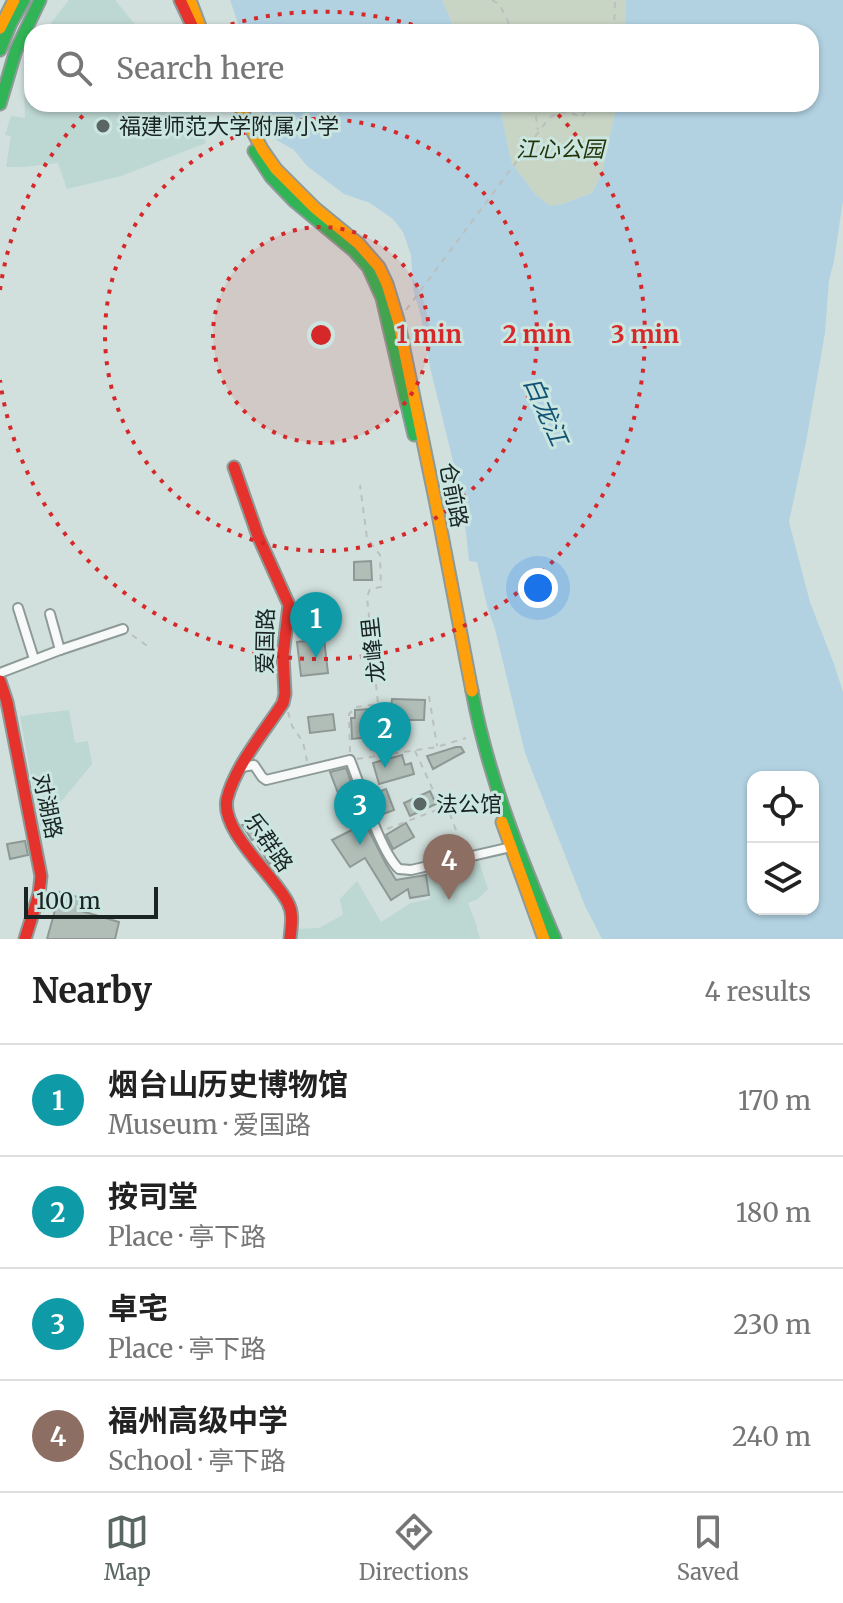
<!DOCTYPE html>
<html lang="en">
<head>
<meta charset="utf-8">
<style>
  :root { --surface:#fff; --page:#f6f6f6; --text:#222; --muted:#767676; --line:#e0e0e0; --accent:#5a6663 }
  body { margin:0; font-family:Merriweather,"Noto Sans SC",serif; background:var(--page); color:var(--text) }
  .controls { position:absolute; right:24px; bottom:24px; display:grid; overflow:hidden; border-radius:16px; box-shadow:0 2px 6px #0004 }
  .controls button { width:72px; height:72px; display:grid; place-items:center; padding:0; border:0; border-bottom:2px solid var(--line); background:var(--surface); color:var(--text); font:40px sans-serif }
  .scale { position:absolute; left:24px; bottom:20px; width:134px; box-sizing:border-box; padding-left:8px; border:4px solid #1a2422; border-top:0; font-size:22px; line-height:28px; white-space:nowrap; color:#1a2422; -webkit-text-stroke:6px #cbe6e0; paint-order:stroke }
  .you { position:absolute; left:538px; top:588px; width:28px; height:28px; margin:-20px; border:6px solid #fff; border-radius:50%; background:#1a73e8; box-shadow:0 0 0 12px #1a73e833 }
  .badge { display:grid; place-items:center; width:52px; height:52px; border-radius:50%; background:var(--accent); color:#fff; font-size:26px; font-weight:700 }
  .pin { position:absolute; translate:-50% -66px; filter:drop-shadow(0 2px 4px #0008) }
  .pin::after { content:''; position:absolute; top:42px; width:28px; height:24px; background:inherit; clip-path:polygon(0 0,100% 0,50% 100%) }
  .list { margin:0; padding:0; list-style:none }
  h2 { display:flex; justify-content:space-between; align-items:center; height:104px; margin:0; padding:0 32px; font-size:34px }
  h2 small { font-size:26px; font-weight:400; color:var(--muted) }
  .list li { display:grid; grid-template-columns:52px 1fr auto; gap:24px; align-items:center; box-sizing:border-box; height:112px; padding:0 32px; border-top:2px solid var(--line) }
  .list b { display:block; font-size:30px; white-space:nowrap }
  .list p { margin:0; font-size:26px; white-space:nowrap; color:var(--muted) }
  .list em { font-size:26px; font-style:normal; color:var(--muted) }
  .icon { flex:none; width:44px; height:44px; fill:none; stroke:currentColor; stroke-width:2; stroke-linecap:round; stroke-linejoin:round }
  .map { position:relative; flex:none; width:843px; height:939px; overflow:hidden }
  .search { position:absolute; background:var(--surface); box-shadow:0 2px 6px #0004; left:24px; right:24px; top:24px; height:88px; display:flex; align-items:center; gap:20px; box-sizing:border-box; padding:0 28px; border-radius:24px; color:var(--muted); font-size:30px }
  .sheet { height:552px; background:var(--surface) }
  nav { display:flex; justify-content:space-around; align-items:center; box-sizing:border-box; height:112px; border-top:2px solid var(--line); background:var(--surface); font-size:22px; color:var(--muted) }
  nav a { display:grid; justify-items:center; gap:4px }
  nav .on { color:var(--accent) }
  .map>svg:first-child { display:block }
  .built { fill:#bdd7d2 }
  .green { fill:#c8d4c4 }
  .water { fill:#b2d2e2; fill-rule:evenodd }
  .building { fill:#b1beb8; stroke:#8e9894; stroke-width:2 }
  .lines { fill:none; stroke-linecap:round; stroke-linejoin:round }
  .street-casing { stroke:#8e9a97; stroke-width:12 }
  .fast-casing { stroke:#8e9a97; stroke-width:15 }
  .slow-casing { stroke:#8e9a97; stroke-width:15 }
  .jam-casing { stroke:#8e9a97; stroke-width:15 }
  .path { stroke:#bbc0be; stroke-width:2; stroke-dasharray:6 6; stroke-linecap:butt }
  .street { stroke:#f8fafa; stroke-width:8 }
  .fast { stroke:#30b455; stroke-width:11 }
  .slow { stroke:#ff9f0a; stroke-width:11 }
  .jam { stroke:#e5322d; stroke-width:11 }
  .ring { fill:none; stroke:#d62828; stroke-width:4; stroke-dasharray:4 8 }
  .poi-dot { fill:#5a6663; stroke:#cbe6e0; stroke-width:3 }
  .labels { text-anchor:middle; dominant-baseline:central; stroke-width:6; stroke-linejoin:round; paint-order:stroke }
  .poi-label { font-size:22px; fill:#1a2422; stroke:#cbe6e0; text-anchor:start }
  .park-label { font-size:22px; font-style:italic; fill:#253408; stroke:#cbe6e0 }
  .street-label { font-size:22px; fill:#1a2422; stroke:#cbe6e0 }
  .water-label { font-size:24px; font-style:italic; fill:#115375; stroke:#cbe6e0 }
  .centre { fill:#d62828; stroke:#cbe6e0; stroke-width:4 }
  .ring-label { font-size:24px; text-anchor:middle; font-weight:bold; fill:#d62828; stroke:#cbe6e0; stroke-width:6; stroke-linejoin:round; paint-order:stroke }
</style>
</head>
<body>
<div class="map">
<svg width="843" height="939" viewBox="0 0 843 939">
  <rect width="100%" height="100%" fill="#d1e0dc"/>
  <g class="built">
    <polygon points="69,0 115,0 141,32 44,32"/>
    <polygon points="32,55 32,104 190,104 206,143 121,176 67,189 58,163 23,167 6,167 11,136 5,135 11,116 25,118 24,87"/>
    <polygon points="69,710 75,743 88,741 92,764 40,827 20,716"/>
    <polygon points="478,859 488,889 478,899 468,903 475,921 480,939 296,939 296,929 319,928 343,915 340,899 357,881 381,922 411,903 430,899 427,874"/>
  </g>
  <g class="green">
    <polygon points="442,0 626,0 625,32 465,32 462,28 453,25"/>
    <polygon points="499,104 617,104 602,173 592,193 563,204 550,206 536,195 512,164"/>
  </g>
  <g class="water">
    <polygon points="230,0 442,0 453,25 463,28 465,32 241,32"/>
    <path d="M626,0H843V200L834,261L829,280L825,333L806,442L789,522L810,602L834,664L843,692V939H602L585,906L525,753L495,629L487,606L477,562L469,561L466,532L452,457L430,367L421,317L413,289L411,255L403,232L393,219L370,203L344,194L307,166L294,150L275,139L257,104H499L512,164L536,195L550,206L563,204L592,193L602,173L617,104H811V32H625ZM753,777H813V909H753Z"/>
  </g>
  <g class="building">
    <polygon points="371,561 372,580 354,580 354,562"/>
    <polygon points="324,639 328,673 301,676 297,642"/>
    <polygon points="392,699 425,700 424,720 399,720 400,734 352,739 351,718 355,718 355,710 391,708"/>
    <polygon points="333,714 335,730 310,733 308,717"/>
    <polygon points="456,747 461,747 464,752 433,769 427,756"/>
    <polygon points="402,755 405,765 411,763 414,774 379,784 373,763"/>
    <polygon points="346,768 365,823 386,864 396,880 426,875 429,895 410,898 408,889 391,900 365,858 350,867 332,840 352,830 330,772"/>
    <polygon points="386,789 394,810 378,816 370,795"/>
    <polygon points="430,791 436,804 410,816 404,803"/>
    <polygon points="257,819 268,844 275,840 283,856 269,864 254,839 252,840 242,825"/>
    <polygon points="406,823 414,837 393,849 386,835"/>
    <polygon points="25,841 28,855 10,859 7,844"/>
    <polygon points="60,892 81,898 78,910 119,922 115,939 47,939"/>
  </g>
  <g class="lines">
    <g class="street-casing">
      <g id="street">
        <polyline points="18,608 34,659"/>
        <polyline points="50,614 60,650"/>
        <polyline points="0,673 60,650 123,629"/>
        <path d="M242,767L254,765L262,777L266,780L350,760C361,787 380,851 399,869L411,870L511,847"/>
      </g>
    </g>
    <g class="fast-casing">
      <g id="fast">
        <polyline points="0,50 11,23 24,0"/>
        <polyline points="0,104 16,50 40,0"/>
        <polyline points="254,151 271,177 294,201 354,251 368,267 382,298 414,435"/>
        <path d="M472,691C488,777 521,859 555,939"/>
      </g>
    </g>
    <g class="slow-casing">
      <g id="slow">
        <polyline points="190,0 202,32"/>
        <polyline points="0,28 14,0"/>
        <polyline points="238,104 262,149 276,169 315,208 359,244 379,267 387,284 398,320 436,504 472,691"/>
        <polyline points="502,822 544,939"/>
      </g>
    </g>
    <g class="jam-casing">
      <g id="jam">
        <polyline points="180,0 195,32"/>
        <path d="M234,467L258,536L289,605L283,655L285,694L283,703C265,731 235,766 227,799C220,831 274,875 288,903C294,914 291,927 290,939"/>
        <polyline points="0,681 7,702 41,876 39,894 25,939"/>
      </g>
    </g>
    <g class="path">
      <polyline points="492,0 500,5 513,32"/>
      <polyline points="614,32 615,0"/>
      <polyline points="534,104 538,130"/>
      <path d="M406,310L549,118C562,110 569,110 581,118L591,104"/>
      <polyline points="132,635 150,648"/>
      <polyline points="258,652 274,654"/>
      <polyline points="429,696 437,746"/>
      <polyline points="368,709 371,755"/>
      <polyline points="288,712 292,726 303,742 307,761"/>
      <polyline points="415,751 441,807"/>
      <polyline points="350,752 349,714 356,707 378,704 367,597 370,589 381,587 380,555 367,538 360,485"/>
      <polyline points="357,759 437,747 466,738"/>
      <polyline points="387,829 447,806 463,849"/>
    </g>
    <use href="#street" class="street"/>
    <use href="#fast" class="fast"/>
    <use href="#slow" class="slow"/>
    <use href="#jam" class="jam"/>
  </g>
  <circle cx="321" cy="335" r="108" fill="#d62828" fill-opacity=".12"/>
  <g class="ring">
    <circle cx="321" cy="335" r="108"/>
    <circle cx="321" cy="335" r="216"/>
    <path d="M0 290A324 324 0 0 1 92 106M208 32A324 324 0 0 1 434 32M550 106A324 324 0 1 1 0 380"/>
  </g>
  <g class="poi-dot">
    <circle cx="103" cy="126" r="8"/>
    <circle cx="420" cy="804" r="8"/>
  </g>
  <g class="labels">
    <g class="poi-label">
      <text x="119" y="126">福建师范大学附属小学</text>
      <text x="436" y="804">法公馆</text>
    </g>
    <g class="park-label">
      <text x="560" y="149">江心公园</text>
    </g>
    <g class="street-label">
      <text transform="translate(454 495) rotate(79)">仓前路</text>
      <text transform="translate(265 641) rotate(-89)">爱国路</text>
      <text transform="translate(373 650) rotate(-96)">龙峰里</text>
      <text transform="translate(48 806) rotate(78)">对湖路</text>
      <text transform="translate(269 842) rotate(55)">乐群路</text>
    </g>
    <g class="water-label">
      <text transform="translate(546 411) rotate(66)">白龙江</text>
    </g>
  </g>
  <circle cx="321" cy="335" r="12" class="centre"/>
  <g class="ring-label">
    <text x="429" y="343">1 min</text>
    <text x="537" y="343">2 min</text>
    <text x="645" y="343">3 min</text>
  </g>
</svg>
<div class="controls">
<button><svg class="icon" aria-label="locate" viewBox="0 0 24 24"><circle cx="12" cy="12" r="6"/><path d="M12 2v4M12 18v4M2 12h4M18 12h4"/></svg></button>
<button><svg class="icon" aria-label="layers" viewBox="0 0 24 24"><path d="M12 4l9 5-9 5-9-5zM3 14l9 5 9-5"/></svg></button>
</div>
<div class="scale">100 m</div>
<div class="you"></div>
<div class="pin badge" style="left:316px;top:658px;background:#0f9aa8">1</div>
<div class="pin badge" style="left:385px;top:768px;background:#0f9aa8">2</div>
<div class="pin badge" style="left:360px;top:845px;background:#0f9aa8">3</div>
<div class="pin badge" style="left:449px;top:900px;background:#8d6e63">4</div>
<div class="search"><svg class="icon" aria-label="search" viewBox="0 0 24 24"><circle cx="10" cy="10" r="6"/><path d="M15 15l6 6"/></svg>Search here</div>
</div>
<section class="sheet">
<h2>Nearby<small>4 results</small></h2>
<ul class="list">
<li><span class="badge" style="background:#0f9aa8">1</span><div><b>烟台山历史博物馆</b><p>Museum · 爱国路</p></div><em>170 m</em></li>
<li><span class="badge" style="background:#0f9aa8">2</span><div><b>按司堂</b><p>Place · 亭下路</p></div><em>180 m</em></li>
<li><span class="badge" style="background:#0f9aa8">3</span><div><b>卓宅</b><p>Place · 亭下路</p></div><em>230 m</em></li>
<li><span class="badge" style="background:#8d6e63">4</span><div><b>福州高级中学</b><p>School · 亭下路</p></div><em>240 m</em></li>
</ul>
</section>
<nav>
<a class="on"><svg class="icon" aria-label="map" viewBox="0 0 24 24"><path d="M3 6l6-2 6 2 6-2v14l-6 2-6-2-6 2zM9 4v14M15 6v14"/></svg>Map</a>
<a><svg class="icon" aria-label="directions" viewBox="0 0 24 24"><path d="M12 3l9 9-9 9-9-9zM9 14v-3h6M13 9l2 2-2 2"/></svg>Directions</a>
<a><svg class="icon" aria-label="saved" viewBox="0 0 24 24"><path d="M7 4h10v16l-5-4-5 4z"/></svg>Saved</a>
</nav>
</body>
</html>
